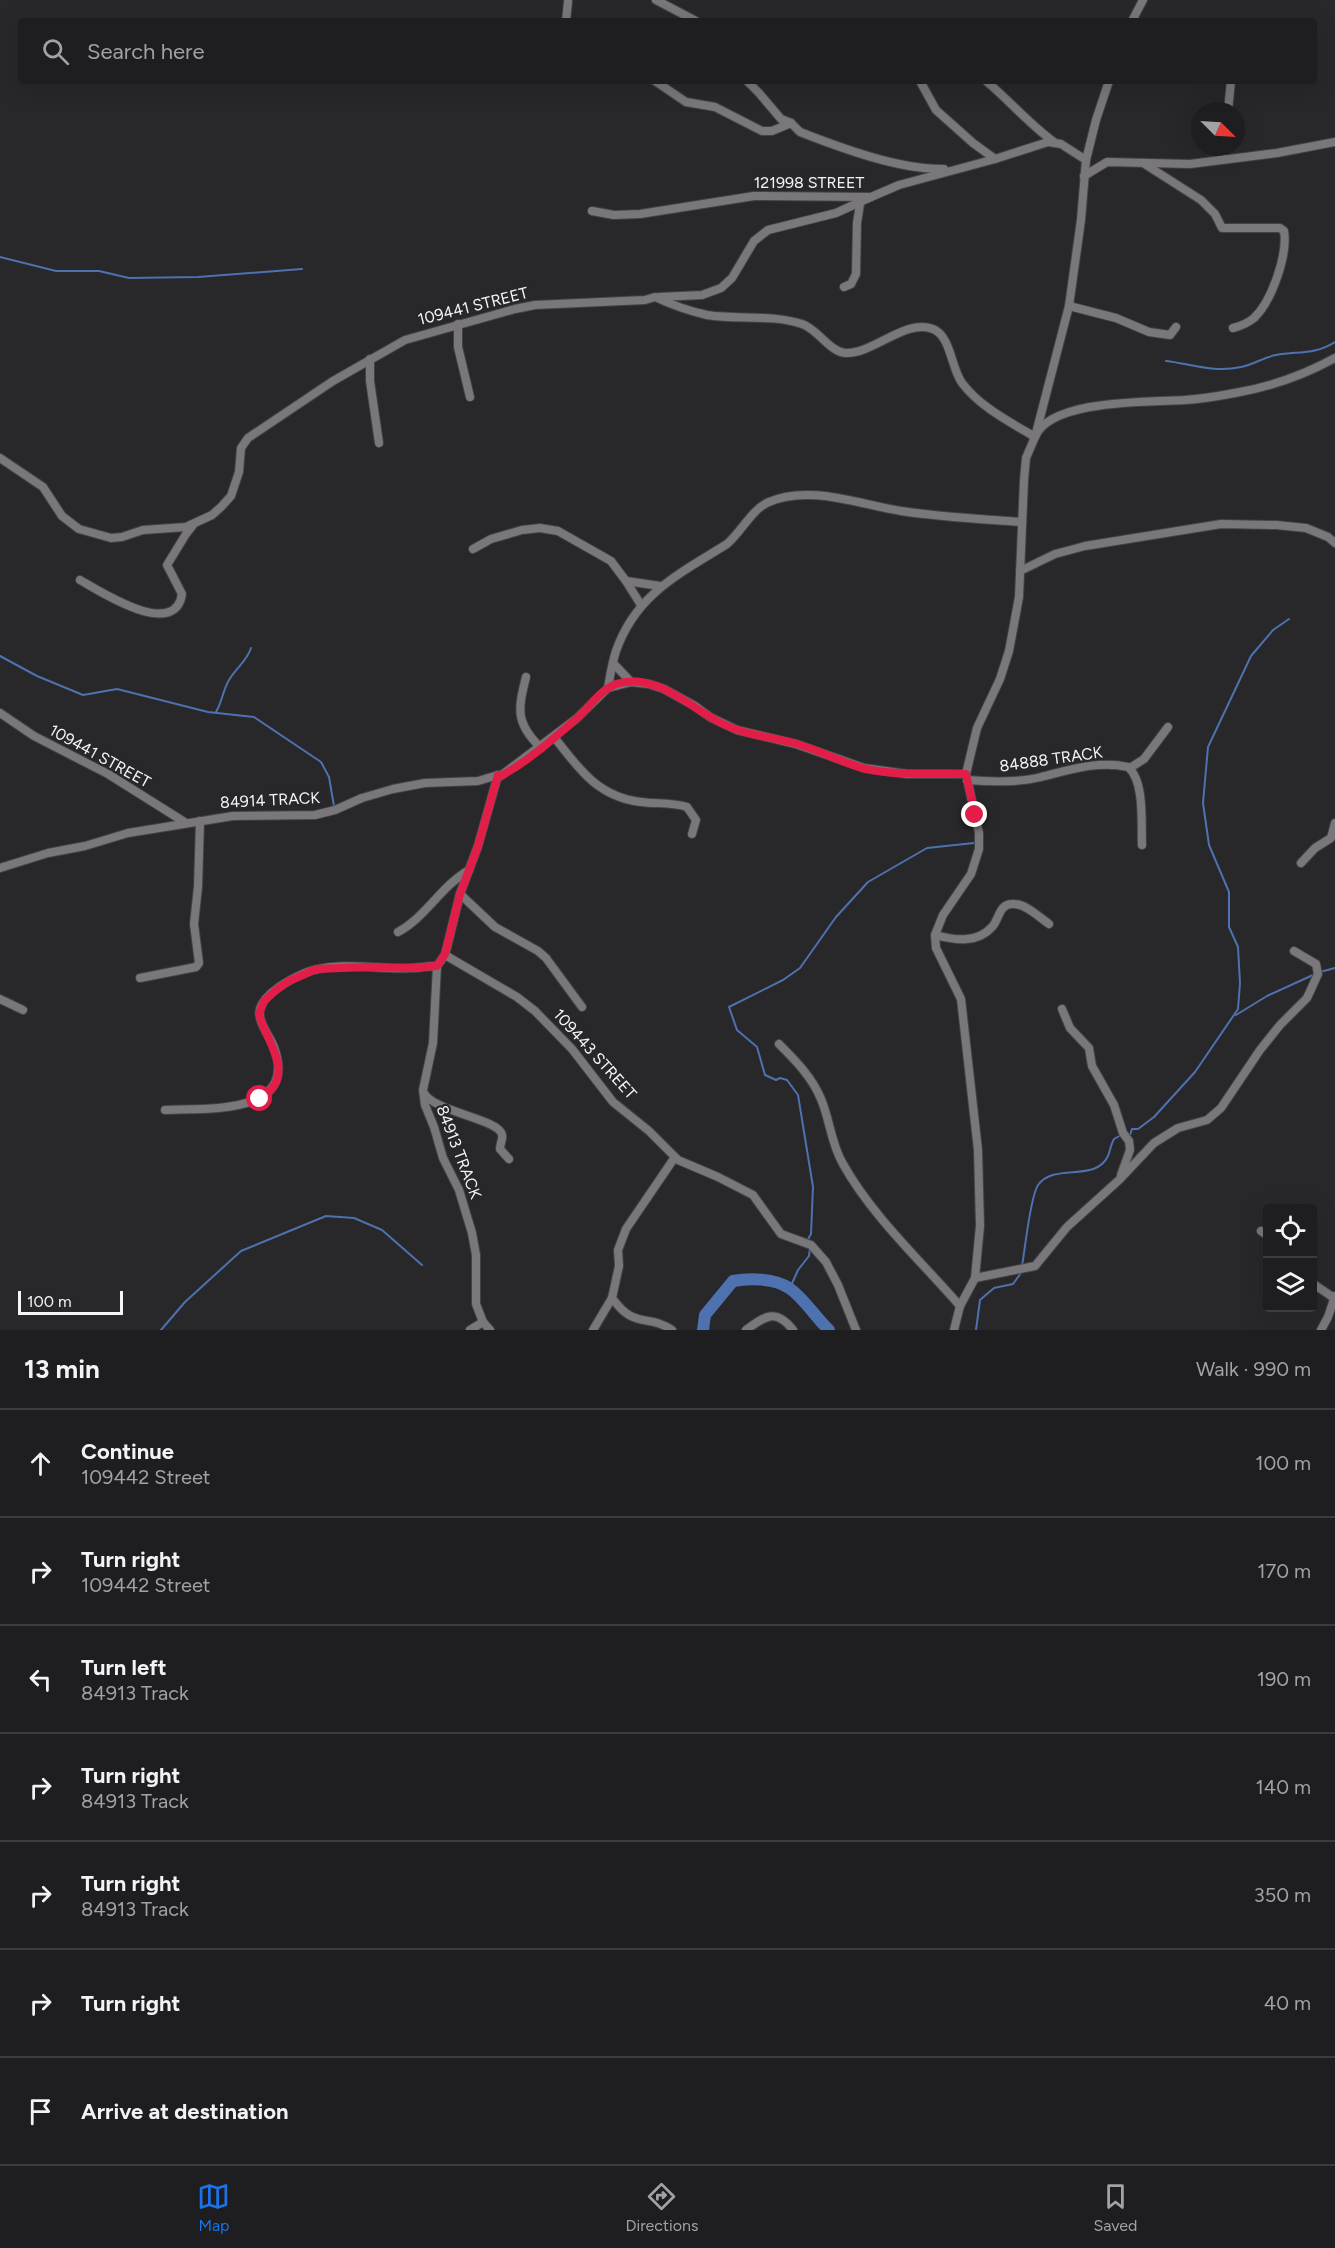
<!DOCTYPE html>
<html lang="en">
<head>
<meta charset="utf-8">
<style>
  :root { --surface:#1e1d1f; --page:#2b2a2c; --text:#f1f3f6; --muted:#a1a2a4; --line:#3c3b3d; --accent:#1a73e8 }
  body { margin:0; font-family:Figtree,sans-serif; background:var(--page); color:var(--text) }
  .controls { position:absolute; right:18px; bottom:18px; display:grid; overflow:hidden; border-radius:6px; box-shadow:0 6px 24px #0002 }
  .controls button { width:54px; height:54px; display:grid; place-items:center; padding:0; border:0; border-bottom:2px solid var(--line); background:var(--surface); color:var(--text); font:30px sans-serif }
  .compass { position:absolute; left:1191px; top:102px; width:54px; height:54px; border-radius:50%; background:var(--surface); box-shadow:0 6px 24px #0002; rotate:114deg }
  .scale { position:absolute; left:18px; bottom:15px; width:105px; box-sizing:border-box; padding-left:6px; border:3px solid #f5f4f6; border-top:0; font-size:16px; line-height:21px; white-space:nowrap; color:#f5f4f6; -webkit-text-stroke:4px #282729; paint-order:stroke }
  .stop { position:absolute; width:18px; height:18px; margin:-14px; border:4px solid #e11d48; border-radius:50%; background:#fff }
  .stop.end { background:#e11d48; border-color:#fff; box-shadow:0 2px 6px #0008 }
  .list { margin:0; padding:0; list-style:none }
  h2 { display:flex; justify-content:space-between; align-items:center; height:78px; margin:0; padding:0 24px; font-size:26px }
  h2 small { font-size:20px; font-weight:400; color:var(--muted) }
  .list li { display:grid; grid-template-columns:39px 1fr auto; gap:18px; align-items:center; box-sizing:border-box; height:108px; padding:0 24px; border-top:2px solid var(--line) }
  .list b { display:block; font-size:22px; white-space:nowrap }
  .list p { margin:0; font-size:20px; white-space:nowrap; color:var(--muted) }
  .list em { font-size:20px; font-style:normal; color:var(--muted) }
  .icon { flex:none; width:33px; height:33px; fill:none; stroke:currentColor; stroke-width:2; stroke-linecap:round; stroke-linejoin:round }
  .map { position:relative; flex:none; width:1335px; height:1330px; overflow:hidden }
  .search { position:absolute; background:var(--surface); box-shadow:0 6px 24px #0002; left:18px; right:18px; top:18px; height:66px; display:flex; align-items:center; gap:15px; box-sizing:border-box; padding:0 21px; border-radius:6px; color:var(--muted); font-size:22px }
  .sheet { height:834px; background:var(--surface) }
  nav { display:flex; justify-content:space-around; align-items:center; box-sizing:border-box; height:84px; border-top:2px solid var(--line); background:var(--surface); font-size:16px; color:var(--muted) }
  nav a { display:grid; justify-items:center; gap:3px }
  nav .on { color:var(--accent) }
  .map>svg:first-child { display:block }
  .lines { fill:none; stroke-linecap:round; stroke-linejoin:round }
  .stream { stroke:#4d72af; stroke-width:2 }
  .river { stroke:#4d72af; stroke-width:12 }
  .minor-casing { stroke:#434244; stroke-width:10 }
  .minor { stroke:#79777a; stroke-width:8 }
  .route { stroke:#e11d48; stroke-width:8 }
  .labels { text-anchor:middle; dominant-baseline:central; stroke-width:4.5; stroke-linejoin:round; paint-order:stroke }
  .street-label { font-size:16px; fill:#f5f4f6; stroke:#282729 }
</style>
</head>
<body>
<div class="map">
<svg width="1335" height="1330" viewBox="0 0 1335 1330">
  <rect width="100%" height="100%" fill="#282729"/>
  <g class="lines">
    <g class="stream">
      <polyline points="0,257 56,271 99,271 129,278 198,277 302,269"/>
      <path d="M1166,361C1192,364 1214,373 1241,367C1253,365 1264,357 1276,355C1299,351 1314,355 1335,342"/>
      <polyline points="0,656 37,676 83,695 117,689 208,712 254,717 321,762 329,777 334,806"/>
      <path d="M216,712C222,702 223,690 229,680C236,668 247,661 251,648"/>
      <polyline points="1320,972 1335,968"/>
      <polyline points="1236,1015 1267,996 1313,975"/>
      <polyline points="1130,1135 1132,1129 1138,1129 1154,1117 1195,1072 1238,1009 1240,983 1238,947 1229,927 1229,892 1209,845 1203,803 1208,747 1251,656 1273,630 1289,619"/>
      <polyline points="808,1239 811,1234 813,1187 798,1095 787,1080 780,1078 776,1080 765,1075 757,1047 737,1030 729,1007 783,980 800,968 836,917 868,882 927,848 974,843"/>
      <path d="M1022,1266C1025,1250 1030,1197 1038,1185C1055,1162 1095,1183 1108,1156C1110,1151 1111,1144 1114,1139L1121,1135"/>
      <polyline points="790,1288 798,1270 809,1256 810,1247"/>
      <polyline points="161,1330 185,1302 241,1251 326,1216 354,1218 382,1230 422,1265"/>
      <polyline points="976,1330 980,1300 994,1288 1013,1284 1021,1273"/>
    </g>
    <path class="river" d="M703,1330L705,1315L733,1281C749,1278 775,1278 789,1288C803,1297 816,1318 829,1330"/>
    <g class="minor-casing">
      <g id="minor">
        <polyline points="656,0 696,21"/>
        <polyline points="566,21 568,2"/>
        <polyline points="1132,21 1143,0"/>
        <polyline points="655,81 686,102 715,107 762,131 772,131 791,123"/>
        <path d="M747,81L759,93L781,119L791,123L800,132C841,148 900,170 944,169"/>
        <polyline points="920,81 936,110 973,143 995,159"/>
        <path d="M986,81C1009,100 1029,124 1054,142"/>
        <polyline points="1228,111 1231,81"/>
        <polyline points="1221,159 1223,147"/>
        <path d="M1143,163L1201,200L1215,214L1222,228H1280L1284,231C1288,254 1272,301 1254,318C1248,323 1241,326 1233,328"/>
        <polyline points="1084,176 1107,162 1190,164 1277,153 1335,142"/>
        <polyline points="592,211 614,215 640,214 754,196 871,197 899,185 995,159 1048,142 1061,144 1086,160"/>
        <polyline points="844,287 851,284 856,274 857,223 860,204"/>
        <polyline points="659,297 702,295 721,288 732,278 754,241 768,230 836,213 871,197"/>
        <polyline points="1069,306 1116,318 1149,332 1170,335 1176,327"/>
        <polyline points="458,324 458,347 470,397"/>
        <polyline points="370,359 370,381 379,443"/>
        <path d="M0,458L43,487L62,516L79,529L111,538L122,537L143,530L186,527L212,515L221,507L231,496L239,472L241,448L248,438L333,381L405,340L515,309L535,305L645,300L655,297C672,305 689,311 707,315C738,320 772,314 802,324C818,329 830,353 847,353C874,353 907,318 933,329C951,336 951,368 962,383C980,407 1010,422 1035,437C1050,399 1150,402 1185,400C1202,399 1219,396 1235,393C1270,387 1304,375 1335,358"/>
        <polyline points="473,549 491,539 522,530 540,528 558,531 611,561 626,581 641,605"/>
        <polyline points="1020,571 1055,554 1085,546 1221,524 1276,525 1306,528 1328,537 1335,543"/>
        <path d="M80,580C101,592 175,640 182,594L167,565L186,534L193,525"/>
        <polyline points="626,581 660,586"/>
        <polyline points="613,663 631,682"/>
        <path d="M526,677C518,709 515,723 541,748"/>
        <path d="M608,688C610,676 612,663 616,651C636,594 679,574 727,544C741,532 753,508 769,502C809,484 861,505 901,511C941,517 981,519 1021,522"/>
        <polyline points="0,713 34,736 108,774 186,823"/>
        <path d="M554,737C579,769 598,797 641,802C656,804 672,802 687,807L696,820L692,834"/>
        <polyline points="1130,768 1144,759 1168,727"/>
        <path d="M967,780C992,782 1018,783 1041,777C1069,770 1099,760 1128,767C1145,781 1141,824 1142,845"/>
        <polyline points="1301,863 1315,848 1331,838 1335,823"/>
        <polyline points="0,868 48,853 85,846 128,833 233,816 315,815 335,810 362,798 393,789 425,783 478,781 498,775 499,777 576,719 608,688 631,682 649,684 664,689 695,706 710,717 737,730 796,744 864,768 907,774 966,774"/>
        <polyline points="460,894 495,927 538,951 546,958 582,1007"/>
        <path d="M398,932C426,917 441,886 469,870"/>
        <path d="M935,935C954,940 977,944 992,927C999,920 999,904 1012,904C1025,903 1039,917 1049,924"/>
        <polyline points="445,955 517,997 535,1011 572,1049 613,1102 649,1131 678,1160 718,1177 753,1195 781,1234 811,1245 826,1262 838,1285 856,1330"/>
        <polyline points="140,978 196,967 199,963 194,924 198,887 200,821"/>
        <polyline points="0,999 23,1010"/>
        <polyline points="1062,1009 1070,1028 1089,1048 1092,1066 1114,1105 1123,1133 1129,1141 1130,1150 1121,1175"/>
        <path d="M779,1044C795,1060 812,1077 821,1099C830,1120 831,1144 843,1164C872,1216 921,1261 960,1306"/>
        <path d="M424,1093C434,1112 500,1119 502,1135C503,1139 500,1144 500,1149L509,1159"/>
        <path d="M165,1110C206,1108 299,1116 274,1047C270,1036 257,1022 260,1009C264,993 291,979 305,973C336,960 378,970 410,968C419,968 428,966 437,966"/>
        <polyline points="1261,1231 1268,1236"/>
        <polyline points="975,1278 1035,1266 1067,1227 1119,1180 1154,1143 1178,1128 1207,1120 1221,1108 1260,1050 1280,1025 1307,998 1318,974 1316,964 1294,951"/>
        <polyline points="1312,1283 1334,1298"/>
        <path d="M612,1298C635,1330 647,1313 672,1330"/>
        <polyline points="470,1330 483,1322"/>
        <polyline points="490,1330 483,1322 476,1304 476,1255 472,1233 459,1190 443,1158 434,1127 425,1105 423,1090 433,1043 437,966 445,955 460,894 478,846 498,775"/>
        <polyline points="593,1330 612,1298 619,1266 618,1250 626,1229 675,1157"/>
        <path d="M746,1330C765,1316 776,1308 793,1330"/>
        <polyline points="954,1330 960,1306 975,1278 980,1226 978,1150 961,999 936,948 935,935 943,915 971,874 979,849 979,833 966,774 977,728 1000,679 1009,651 1019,597 1024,480 1026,458 1035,437 1069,306 1081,220 1086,160 1096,120 1109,81"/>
        <polyline points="1321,1330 1328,1317 1335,1296"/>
      </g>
    </g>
    <use href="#minor" class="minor"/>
  </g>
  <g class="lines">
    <path class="route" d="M260,1099C298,1075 267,1044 259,1014L264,1001L276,990L289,981L316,969L368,967L409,968L437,966L445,954L460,894L478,846L498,775L499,777C526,763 552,740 575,720C588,709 600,690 616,684C656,671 691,709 723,724C745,735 771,737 794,743C819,750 842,763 866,769C899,776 933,773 966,774L975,815"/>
  </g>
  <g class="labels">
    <g class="street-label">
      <text x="809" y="182">121998 STREET</text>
      <text transform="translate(473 306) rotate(-14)">109441 STREET</text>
      <text transform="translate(100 756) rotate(29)">109441 STREET</text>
      <text transform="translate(1051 759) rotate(-8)">84888 TRACK</text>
      <text transform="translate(270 800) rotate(-3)">84914 TRACK</text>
      <text transform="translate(595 1054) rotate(48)">109443 STREET</text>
      <text transform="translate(459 1152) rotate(69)">84913 TRACK</text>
    </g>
  </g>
</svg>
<div class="controls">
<button><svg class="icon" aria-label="locate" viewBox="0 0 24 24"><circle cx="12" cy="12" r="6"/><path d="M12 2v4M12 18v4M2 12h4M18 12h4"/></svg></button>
<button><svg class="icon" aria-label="layers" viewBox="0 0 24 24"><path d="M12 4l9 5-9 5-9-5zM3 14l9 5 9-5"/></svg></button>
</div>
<svg class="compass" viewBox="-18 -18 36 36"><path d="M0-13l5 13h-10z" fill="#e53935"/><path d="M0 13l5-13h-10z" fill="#a1a2a4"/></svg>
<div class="scale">100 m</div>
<div class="stop" style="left:260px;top:1099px"></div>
<div class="stop end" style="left:975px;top:815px"></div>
<div class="search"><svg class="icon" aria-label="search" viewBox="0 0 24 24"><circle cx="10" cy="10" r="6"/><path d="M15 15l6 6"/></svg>Search here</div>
</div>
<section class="sheet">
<h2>13 min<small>Walk · 990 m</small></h2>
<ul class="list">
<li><svg class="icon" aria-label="ahead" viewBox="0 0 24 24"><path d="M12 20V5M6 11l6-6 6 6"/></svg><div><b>Continue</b><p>109442 Street</p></div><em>100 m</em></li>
<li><svg class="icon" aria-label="right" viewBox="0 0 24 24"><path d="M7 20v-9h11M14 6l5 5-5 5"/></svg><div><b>Turn right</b><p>109442 Street</p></div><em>170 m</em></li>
<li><svg class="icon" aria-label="left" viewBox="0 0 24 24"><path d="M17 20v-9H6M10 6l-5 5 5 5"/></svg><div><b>Turn left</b><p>84913 Track</p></div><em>190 m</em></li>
<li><svg class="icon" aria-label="right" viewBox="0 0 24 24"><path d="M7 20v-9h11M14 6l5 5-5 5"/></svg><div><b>Turn right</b><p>84913 Track</p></div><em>140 m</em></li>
<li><svg class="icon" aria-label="right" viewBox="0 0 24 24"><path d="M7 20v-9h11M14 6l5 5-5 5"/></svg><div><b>Turn right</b><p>84913 Track</p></div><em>350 m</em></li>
<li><svg class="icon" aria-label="right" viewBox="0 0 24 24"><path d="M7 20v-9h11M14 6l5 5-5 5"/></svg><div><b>Turn right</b></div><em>40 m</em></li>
<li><svg class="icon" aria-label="arrive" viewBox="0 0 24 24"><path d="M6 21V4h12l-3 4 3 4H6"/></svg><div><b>Arrive at destination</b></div></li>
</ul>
</section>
<nav>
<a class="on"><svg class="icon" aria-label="map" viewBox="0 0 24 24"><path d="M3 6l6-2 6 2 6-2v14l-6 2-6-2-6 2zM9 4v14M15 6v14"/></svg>Map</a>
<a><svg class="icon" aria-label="directions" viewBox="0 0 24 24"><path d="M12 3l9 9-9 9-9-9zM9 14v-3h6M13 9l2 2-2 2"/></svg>Directions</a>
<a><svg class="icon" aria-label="saved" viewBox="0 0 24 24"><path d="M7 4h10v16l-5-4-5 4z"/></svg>Saved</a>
</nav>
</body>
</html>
